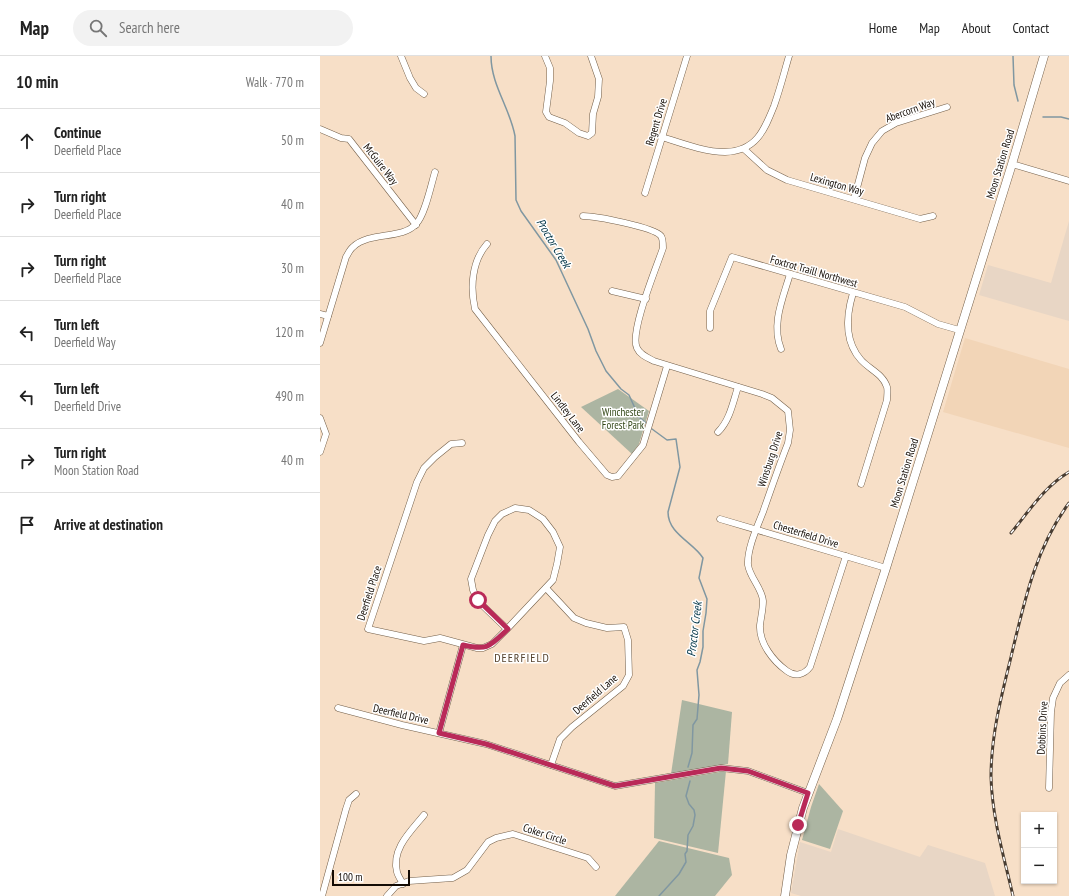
<!DOCTYPE html>
<html lang="en">
<head>
<meta charset="utf-8">
<style>
  :root { --surface:#fff; --page:#f2f2f2; --text:#222; --muted:#767676; --line:#e0e0e0 }
  body { margin:0; font-family:"PT Sans Narrow",sans-serif; background:var(--page); color:var(--text) }
  .controls { position:absolute; right:12px; bottom:12px; display:grid; overflow:hidden; border-radius:0px; box-shadow:0 1px 3px #0004 }
  .controls button { width:36px; height:36px; display:grid; place-items:center; padding:0; border:0; border-bottom:1px solid var(--line); background:var(--surface); color:var(--text); font:20px sans-serif }
  .scale { position:absolute; left:12px; bottom:10px; width:78px; box-sizing:border-box; padding-left:4px; border:2px solid #130b04; border-top:0; font-size:11px; line-height:14px; white-space:nowrap; color:#130b04; -webkit-text-stroke:3px #fff; paint-order:stroke }
  .stop { position:absolute; width:12px; height:12px; margin:-9px; border:3px solid #b92a58; border-radius:50%; background:#fff }
  .stop.end { background:#b92a58; border-color:#fff; box-shadow:0 1px 4px #0008 }
  .list { margin:0; padding:0; list-style:none }
  h2 { display:flex; justify-content:space-between; align-items:center; height:52px; margin:0; padding:0 16px; font-size:17px }
  h2 small { font-size:13px; font-weight:400; color:var(--muted) }
  .list li { display:grid; grid-template-columns:26px 1fr auto; gap:12px; align-items:center; box-sizing:border-box; height:64px; padding:0 16px; border-top:1px solid var(--line) }
  .list b { display:block; font-size:15px; white-space:nowrap }
  .list p { margin:0; font-size:13px; white-space:nowrap; color:var(--muted) }
  .list em { font-size:13px; font-style:normal; color:var(--muted) }
  .icon { flex:none; width:22px; height:22px; fill:none; stroke:currentColor; stroke-width:2; stroke-linecap:round; stroke-linejoin:round }
  .map { position:relative; flex:none; width:749px; height:840px; overflow:hidden }
  header { display:flex; align-items:center; gap:24px; box-sizing:border-box; height:56px; padding:0 20px; background:var(--surface); border-bottom:1px solid var(--line) }
  header strong { font-size:19px }
  nav { display:flex; gap:22px; margin-inline-start:auto; font-size:14px }
  .search { width:280px; height:36px; background:var(--page); display:flex; align-items:center; gap:10px; box-sizing:border-box; padding:0 14px; border-radius:22px; color:var(--muted); font-size:15px }
  main { display:flex }
  aside { flex:1; background:var(--surface) }
  .map>svg:first-child { display:block }
  .commercial { fill:#e8d6c5 }
  .built { fill:#f2d5b7 }
  .green { fill:#acb5a2 }
  .lines { fill:none; stroke-linecap:round; stroke-linejoin:round }
  .stream { stroke:#8097a1; stroke-width:1.5 }
  .minor-casing { stroke:#735f49; stroke-width:7 }
  .tertiary-casing { stroke:#735f49; stroke-width:9 }
  .minor { stroke:#fff; stroke-width:6 }
  .tertiary { stroke:#fff; stroke-width:8 }
  .rail-casing { stroke:#483c31; stroke-width:3 }
  .rail { stroke:#fff; stroke-width:1.5; stroke-dasharray:4.5; stroke-linecap:butt }
  .route { stroke:#b92a58; stroke-width:5 }
  .labels { text-anchor:middle; dominant-baseline:central; stroke-width:3; stroke-linejoin:round; paint-order:stroke }
  .street-label { font-size:11px; fill:#130b04; stroke:#fff }
  .park-label { font-size:11px; fill:#344819; stroke:#fff }
  .water-label { font-size:12px; font-style:italic; fill:#003446; stroke:#fff }
  .neighbourhood-label { font-size:12px; letter-spacing:1px; fill:#57442f; stroke:#fff }
</style>
</head>
<body>
<header>
<strong>Map</strong>
<div class="search"><svg class="icon" aria-label="search" viewBox="0 0 24 24"><circle cx="10" cy="10" r="6"/><path d="M15 15l6 6"/></svg>Search here</div>
<nav><a>Home</a><a>Map</a><a>About</a><a>Contact</a></nav>
</header>
<main>
<aside>
<h2>10 min<small>Walk · 770 m</small></h2>
<ul class="list">
<li><svg class="icon" aria-label="ahead" viewBox="0 0 24 24"><path d="M12 20V5M6 11l6-6 6 6"/></svg><div><b>Continue</b><p>Deerfield Place</p></div><em>50 m</em></li>
<li><svg class="icon" aria-label="right" viewBox="0 0 24 24"><path d="M7 20v-9h11M14 6l5 5-5 5"/></svg><div><b>Turn right</b><p>Deerfield Place</p></div><em>40 m</em></li>
<li><svg class="icon" aria-label="right" viewBox="0 0 24 24"><path d="M7 20v-9h11M14 6l5 5-5 5"/></svg><div><b>Turn right</b><p>Deerfield Place</p></div><em>30 m</em></li>
<li><svg class="icon" aria-label="left" viewBox="0 0 24 24"><path d="M17 20v-9H6M10 6l-5 5 5 5"/></svg><div><b>Turn left</b><p>Deerfield Way</p></div><em>120 m</em></li>
<li><svg class="icon" aria-label="left" viewBox="0 0 24 24"><path d="M17 20v-9H6M10 6l-5 5 5 5"/></svg><div><b>Turn left</b><p>Deerfield Drive</p></div><em>490 m</em></li>
<li><svg class="icon" aria-label="right" viewBox="0 0 24 24"><path d="M7 20v-9h11M14 6l5 5-5 5"/></svg><div><b>Turn right</b><p>Moon Station Road</p></div><em>40 m</em></li>
<li><svg class="icon" aria-label="arrive" viewBox="0 0 24 24"><path d="M6 21V4h12l-3 4 3 4H6"/></svg><div><b>Arrive at destination</b></div></li>
</ul>
</aside>
<div class="map">
<svg width="749" height="840" viewBox="0 0 749 840">
  <rect width="100%" height="100%" fill="#f7dfc7"/>
  <g class="commercial">
    <polygon points="749,165 749,265 659,239 668,209 731,227"/>
    <polygon points="518,773 600,801 608,789 665,807 675,840 481,840 471,837 480,786 511,796"/>
  </g>
  <polygon class="built" points="645,282 749,313 749,392 623,356"/>
  <g class="green">
    <polygon points="298,333 329,355 319,388 312,398 261,351"/>
    <polygon points="362,644 412,656 408,708 351,718"/>
    <polygon points="406,715 398,797 334,782 335,727"/>
    <polygon points="499,728 523,755 510,793 482,784 491,751"/>
    <polygon points="339,785 409,802 412,819 395,840 295,840"/>
  </g>
  <g class="lines">
    <g class="stream">
      <path d="M171,0C171,29 190,52 195,80L196,144L201,155L236,204L268,273L276,295L286,315L301,333L309,339L319,361L326,367"/>
      <polyline points="693,0 694,29 698,45"/>
      <polyline points="723,61 741,61 749,63"/>
      <path d="M332,373L347,384L356,383L360,411L348,456C348,478 373,486 383,502L379,522L387,543L386,557L383,575V591L380,606L377,614L379,639L377,663L373,669L372,697L368,711"/>
      <polyline points="339,840 359,818 366,806 365,798 367,795 368,779 373,770 375,759 374,754 369,748 366,740 370,725"/>
    </g>
    <g class="minor-casing">
      <g id="minor">
        <polyline points="81,0 90,22 96,32 104,38"/>
        <polyline points="225,0 230,12 230,25 226,56 229,61 245,67 259,77 268,80 272,77 273,58 278,41 279,23 271,0"/>
        <polyline points="0,73 21,82 29,83 96,169"/>
        <path d="M342,81C361,87 385,96 405,96C436,95 444,75 454,50C460,33 464,17 469,0"/>
        <polyline points="424,93 447,114 467,124 600,163 613,160"/>
        <polyline points="692,108 749,125"/>
        <polyline points="325,137 367,0"/>
        <polyline points="534,143 545,102 552,87 562,75 576,67 627,51"/>
        <path d="M263,160C275,160 334,171 341,180C343,183 343,188 343,192C337,210 309,277 317,292C320,299 328,302 334,305L442,338L452,342L468,355L470,374L468,387C459,410 451,433 443,456C437,471 427,493 428,509C430,522 442,532 443,545C443,553 441,561 440,569C439,587 453,605 467,615C475,621 484,619 490,611L526,500"/>
        <path d="M167,188C152,205 150,231 155,253L259,386L287,419L292,421L298,420L323,389L347,310"/>
        <polyline points="292,235 326,243"/>
        <path d="M533,237C526,260 524,285 541,304C549,313 563,318 567,331C568,335 567,340 567,344L541,428"/>
        <polyline points="0,258 8,260"/>
        <polyline points="390,272 390,255 412,201 585,251 618,268 639,274"/>
        <path d="M0,287L26,201C28,198 30,193 33,191C50,175 82,184 96,168C105,159 111,129 115,116"/>
        <path d="M461,293C451,268 463,242 470,218"/>
        <polyline points="0,362 6,378 0,396"/>
        <path d="M398,376C410,364 413,346 418,331"/>
        <polyline points="142,387 131,388 115,401 104,412 97,426 48,573 104,585 120,582 157,592 163,592 172,588 187,573 233,524 237,508 240,491 233,476 223,463 209,454 195,452 182,458 175,465 168,479 151,523 153,534 158,545 187,573"/>
        <polyline points="400,463 566,512"/>
        <polyline points="226,532 254,562 266,567 287,572 304,571 308,584 309,619 303,630 252,671 240,683 231,709"/>
        <polyline points="18,652 82,669 166,688 295,730 401,712 428,715 488,737"/>
        <polyline points="119,677 143,589"/>
        <polyline points="729,732 731,656 733,642 740,627 749,619"/>
        <path d="M83,828C81,824 78,820 77,816C71,793 91,775 104,759"/>
        <polyline points="2,840 26,753 29,744 36,738"/>
        <polyline points="67,840 76,830 89,825 133,822 147,814 168,786 176,782 193,778 268,802 276,811"/>
      </g>
    </g>
    <g class="tertiary-casing">
      <polyline id="tertiary" points="465,840 471,799 483,752 517,663 566,512 692,108 724,0"/>
    </g>
    <use href="#minor" class="minor"/>
    <use href="#tertiary" class="tertiary"/>
    <g class="rail-casing">
      <g id="rail">
        <path d="M691,477C709,455 725,430 749,416"/>
        <path d="M693,840C684,801 672,761 671,721C671,680 681,641 691,601C704,547 715,493 749,447"/>
      </g>
    </g>
    <use href="#rail" class="rail"/>
  </g>
  <g class="lines">
    <path class="route" d="M158,544L188,573C170,590 168,595 143,589L119,677L166,688L295,730L401,712L428,715L488,737L478,769"/>
  </g>
  <g class="labels">
    <g class="street-label">
      <text transform="translate(590 54) rotate(-20)">Abercorn Way</text>
      <text transform="translate(336 66) rotate(-73)">Regent Drive</text>
      <text transform="translate(61 108) rotate(52)">McGuire Way</text>
      <text transform="translate(680 108) rotate(-73)">Moon Station Road</text>
      <text transform="translate(517 128) rotate(16)">Lexington Way</text>
      <text transform="translate(494 215) rotate(16)">Foxtrot Traill Northwest</text>
      <text transform="translate(248 356) rotate(52)">Lindley Lane</text>
      <text transform="translate(450 403) rotate(-72)">Winsburg Drive</text>
      <text transform="translate(584 417) rotate(-73)">Moon Station Road</text>
      <text transform="translate(486 478) rotate(17)">Chesterfield Drive</text>
      <text transform="translate(49 537) rotate(-72)">Deerfield Place</text>
      <text transform="translate(275 638) rotate(-41)">Deerfield Lane</text>
      <text transform="translate(81 658) rotate(13)">Deerfield Drive</text>
      <text transform="translate(722 672) rotate(-87)">Dobbins Drive</text>
      <text transform="translate(225 778) rotate(18)">Coker Circle</text>
    </g>
    <g class="park-label">
      <text x="303" y="356">Winchester<tspan x="303" dy="13">Forest Park</tspan></text>
    </g>
    <g class="water-label">
      <text transform="translate(234 187) rotate(59)">Proctor Creek</text>
      <text transform="translate(374 573) rotate(-83)">Proctor Creek</text>
    </g>
    <g class="neighbourhood-label">
      <text x="202" y="601">DEERFIELD</text>
    </g>
  </g>
</svg>
<div class="controls">
<button>+</button>
<button>−</button>
</div>
<div class="scale">100 m</div>
<div class="stop" style="left:158px;top:544px"></div>
<div class="stop end" style="left:478px;top:769px"></div>
</div>
</main>
</body>
</html>
